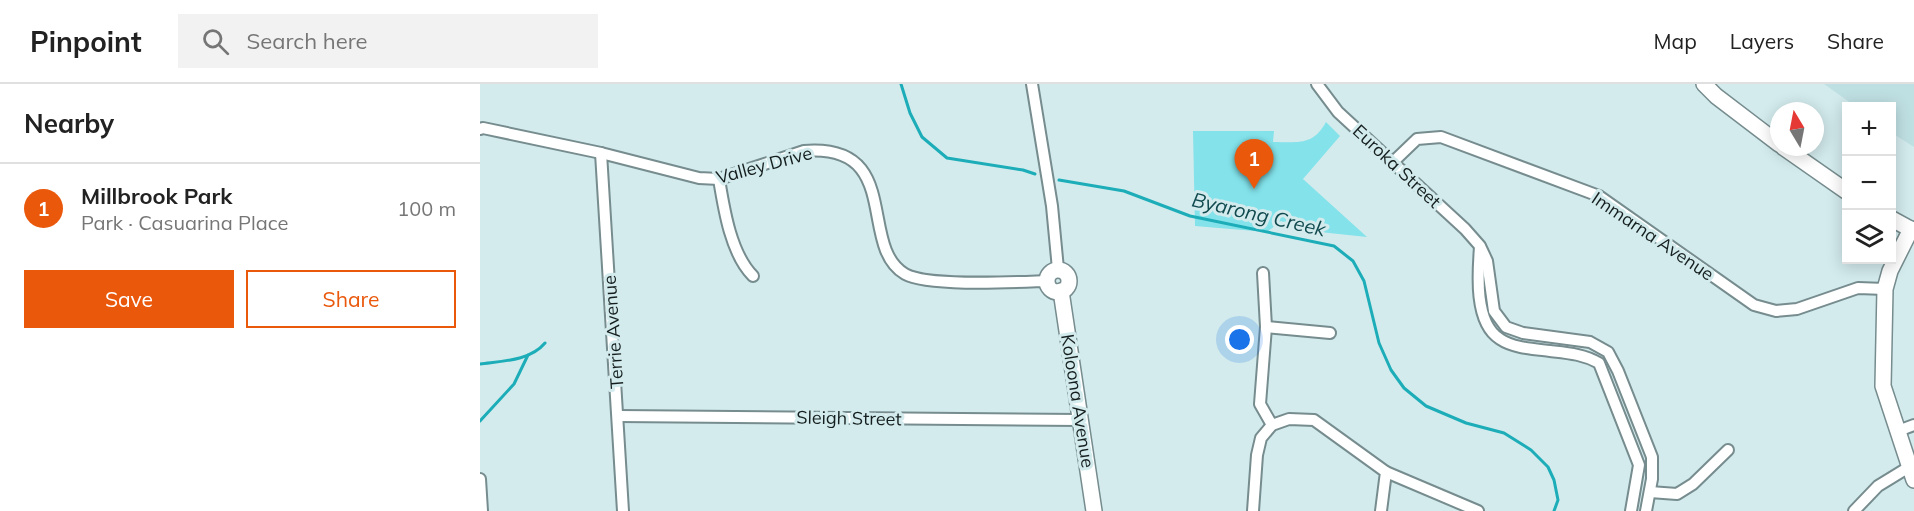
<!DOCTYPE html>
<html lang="en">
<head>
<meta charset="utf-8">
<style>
  :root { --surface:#fff; --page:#f2f2f2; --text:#222; --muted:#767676; --line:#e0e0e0; --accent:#ea580c }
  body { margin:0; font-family:Mulish,sans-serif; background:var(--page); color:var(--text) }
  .controls { position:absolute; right:18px; top:18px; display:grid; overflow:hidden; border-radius:0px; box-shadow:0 3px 15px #0003 }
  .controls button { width:54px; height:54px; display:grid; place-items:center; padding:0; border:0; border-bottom:2px solid var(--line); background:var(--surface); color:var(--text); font:30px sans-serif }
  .compass { position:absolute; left:1290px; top:18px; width:54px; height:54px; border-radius:50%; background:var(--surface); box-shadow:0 3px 15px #0003; rotate:350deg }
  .you { position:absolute; left:760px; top:256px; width:21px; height:21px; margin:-15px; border:4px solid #fff; border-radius:50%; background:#1a73e8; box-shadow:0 0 0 9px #1a73e833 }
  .badge { display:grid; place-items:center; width:39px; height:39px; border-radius:50%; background:var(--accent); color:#fff; font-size:20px; font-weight:700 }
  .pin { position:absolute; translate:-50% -50px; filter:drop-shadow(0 2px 3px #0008) }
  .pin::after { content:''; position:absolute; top:32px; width:21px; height:18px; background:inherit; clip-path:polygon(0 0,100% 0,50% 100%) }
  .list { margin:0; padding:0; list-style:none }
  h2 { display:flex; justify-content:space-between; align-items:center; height:78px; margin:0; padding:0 24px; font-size:26px }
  h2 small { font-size:20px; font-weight:400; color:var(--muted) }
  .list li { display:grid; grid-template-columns:39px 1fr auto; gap:18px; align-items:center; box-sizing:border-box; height:90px; padding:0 24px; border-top:2px solid var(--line) }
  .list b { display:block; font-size:22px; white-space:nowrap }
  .list p { margin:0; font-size:20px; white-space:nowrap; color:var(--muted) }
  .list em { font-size:20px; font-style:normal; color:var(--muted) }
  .actions { display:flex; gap:12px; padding:18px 24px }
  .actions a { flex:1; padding:14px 0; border:2px solid var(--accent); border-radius:0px; text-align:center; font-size:21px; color:var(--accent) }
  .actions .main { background:var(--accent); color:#fff }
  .icon { flex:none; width:33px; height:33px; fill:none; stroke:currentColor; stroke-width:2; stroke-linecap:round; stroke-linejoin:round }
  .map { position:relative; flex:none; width:1434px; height:427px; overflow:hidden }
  header { display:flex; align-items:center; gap:36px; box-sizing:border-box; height:84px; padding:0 30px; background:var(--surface); border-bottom:2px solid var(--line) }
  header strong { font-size:28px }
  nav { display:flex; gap:33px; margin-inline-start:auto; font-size:21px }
  .search { width:420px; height:54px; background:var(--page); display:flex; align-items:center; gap:15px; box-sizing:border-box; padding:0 21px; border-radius:0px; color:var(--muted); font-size:22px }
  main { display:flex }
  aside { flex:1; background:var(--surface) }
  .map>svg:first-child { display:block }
  .built { fill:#bfe0e3 }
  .green { fill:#83e2ea }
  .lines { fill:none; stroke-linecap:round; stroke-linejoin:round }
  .stream { stroke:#1cadb8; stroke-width:3 }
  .street-casing { stroke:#768c8e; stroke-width:14 }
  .secondary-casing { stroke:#768c8e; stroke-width:18 }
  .street { stroke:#fff; stroke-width:10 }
  .secondary { stroke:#fff; stroke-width:15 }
  .labels { text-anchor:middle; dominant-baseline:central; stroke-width:6; stroke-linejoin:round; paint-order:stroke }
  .street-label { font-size:18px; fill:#151e1e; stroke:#d3ebed }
  .water-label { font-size:20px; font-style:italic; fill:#10494e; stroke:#d3ebed }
</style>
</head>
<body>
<header>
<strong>Pinpoint</strong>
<div class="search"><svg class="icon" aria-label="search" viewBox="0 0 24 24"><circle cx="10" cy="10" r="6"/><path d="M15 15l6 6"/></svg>Search here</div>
<nav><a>Map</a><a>Layers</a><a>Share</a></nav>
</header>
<main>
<aside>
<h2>Nearby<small></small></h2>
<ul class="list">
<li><span class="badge">1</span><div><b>Millbrook Park</b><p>Park · Casuarina Place</p></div><em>100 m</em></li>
</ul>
<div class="actions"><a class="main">Save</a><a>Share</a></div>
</aside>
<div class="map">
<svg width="1434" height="427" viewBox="0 0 1434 427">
  <rect width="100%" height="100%" fill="#d3ebed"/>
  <polygon class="built" points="1344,0 1434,0 1434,63 1412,49 1412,22 1375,22"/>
  <path class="green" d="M846,38L860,52L823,95L887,153L821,146L801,137L787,148L715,142L713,47H794L793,58C818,58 833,62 846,38Z"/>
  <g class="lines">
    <g class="stream">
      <polyline points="421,0 430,29 442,53 467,74 543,86 555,90"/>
      <polyline points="579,96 644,107 710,132 854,162 873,177 884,197 899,259 911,286 924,304 946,322 986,339 1024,349 1051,366 1068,383 1074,396 1078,416 1074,427"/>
      <path d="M0,280C22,277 50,277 65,259"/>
      <polyline points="0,337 34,300 48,271"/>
    </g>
    <g class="street-casing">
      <g id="street">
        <polyline points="552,0 572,122 578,185"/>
        <polyline points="837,0 858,28 985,145 1000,162 1007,177 1014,227 1026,243 1043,249 1110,258 1128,268 1138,287 1172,373 1172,395 1166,427"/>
        <path d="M0,45L3,44L121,69L219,94L239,95L324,67C424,59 377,162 425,190C448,203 537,198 566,197"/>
        <polyline points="121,69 143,427"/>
        <polyline points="913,78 937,55 961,53 1119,112 1274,221 1296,227 1317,225 1378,204 1405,205"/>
        <path d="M239,95C244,126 251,170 273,192"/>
        <path d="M1000,163C998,189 994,239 1020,255C1033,264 1054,265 1070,267C1088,269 1103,270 1119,279L1159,381L1151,427"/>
        <polyline points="783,189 786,243 780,320 792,341"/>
        <polyline points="786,243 850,249"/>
        <polyline points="138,332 600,336"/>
        <polyline points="1418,347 1434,341"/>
        <polyline points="906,388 998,427"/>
        <polyline points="0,395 2,427"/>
        <polyline points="1170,408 1197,410 1213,400 1248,366"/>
        <polyline points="773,427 777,371 781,354 792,341 809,335 834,336 906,388 901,427"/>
        <polyline points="1374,427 1398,402 1429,383"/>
      </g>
    </g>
    <g class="secondary-casing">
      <g id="secondary">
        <polyline points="1224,0 1236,12 1299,60"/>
        <polyline points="1303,63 1366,107"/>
        <polyline points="1412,135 1434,147"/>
        <polyline points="1431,145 1410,187 1405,205 1403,302 1434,396"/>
        <circle cx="578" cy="197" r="11"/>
        <polyline points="581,207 614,427"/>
      </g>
    </g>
    <use href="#street" class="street"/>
    <use href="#secondary" class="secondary"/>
  </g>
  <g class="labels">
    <g class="street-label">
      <text transform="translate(284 81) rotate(-15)">Valley Drive</text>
      <text transform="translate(917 82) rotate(43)">Euroka Street</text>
      <text transform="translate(1173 152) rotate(34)">Immarna Avenue</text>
      <text transform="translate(133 248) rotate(-94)">Terrie Avenue</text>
      <text transform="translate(598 317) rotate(81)">Koloona Avenue</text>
      <text transform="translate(369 334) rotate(1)">Sleigh Street</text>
    </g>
    <g class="water-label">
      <text transform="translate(779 130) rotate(13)">Byarong Creek</text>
    </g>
  </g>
</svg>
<div class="controls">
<button>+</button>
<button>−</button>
<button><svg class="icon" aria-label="layers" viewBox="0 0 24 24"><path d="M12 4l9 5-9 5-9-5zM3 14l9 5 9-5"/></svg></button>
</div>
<svg class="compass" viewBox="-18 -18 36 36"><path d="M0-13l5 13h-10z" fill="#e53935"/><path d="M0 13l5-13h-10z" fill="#767676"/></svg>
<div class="you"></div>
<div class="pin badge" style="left:774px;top:105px">1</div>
</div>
</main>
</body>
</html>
